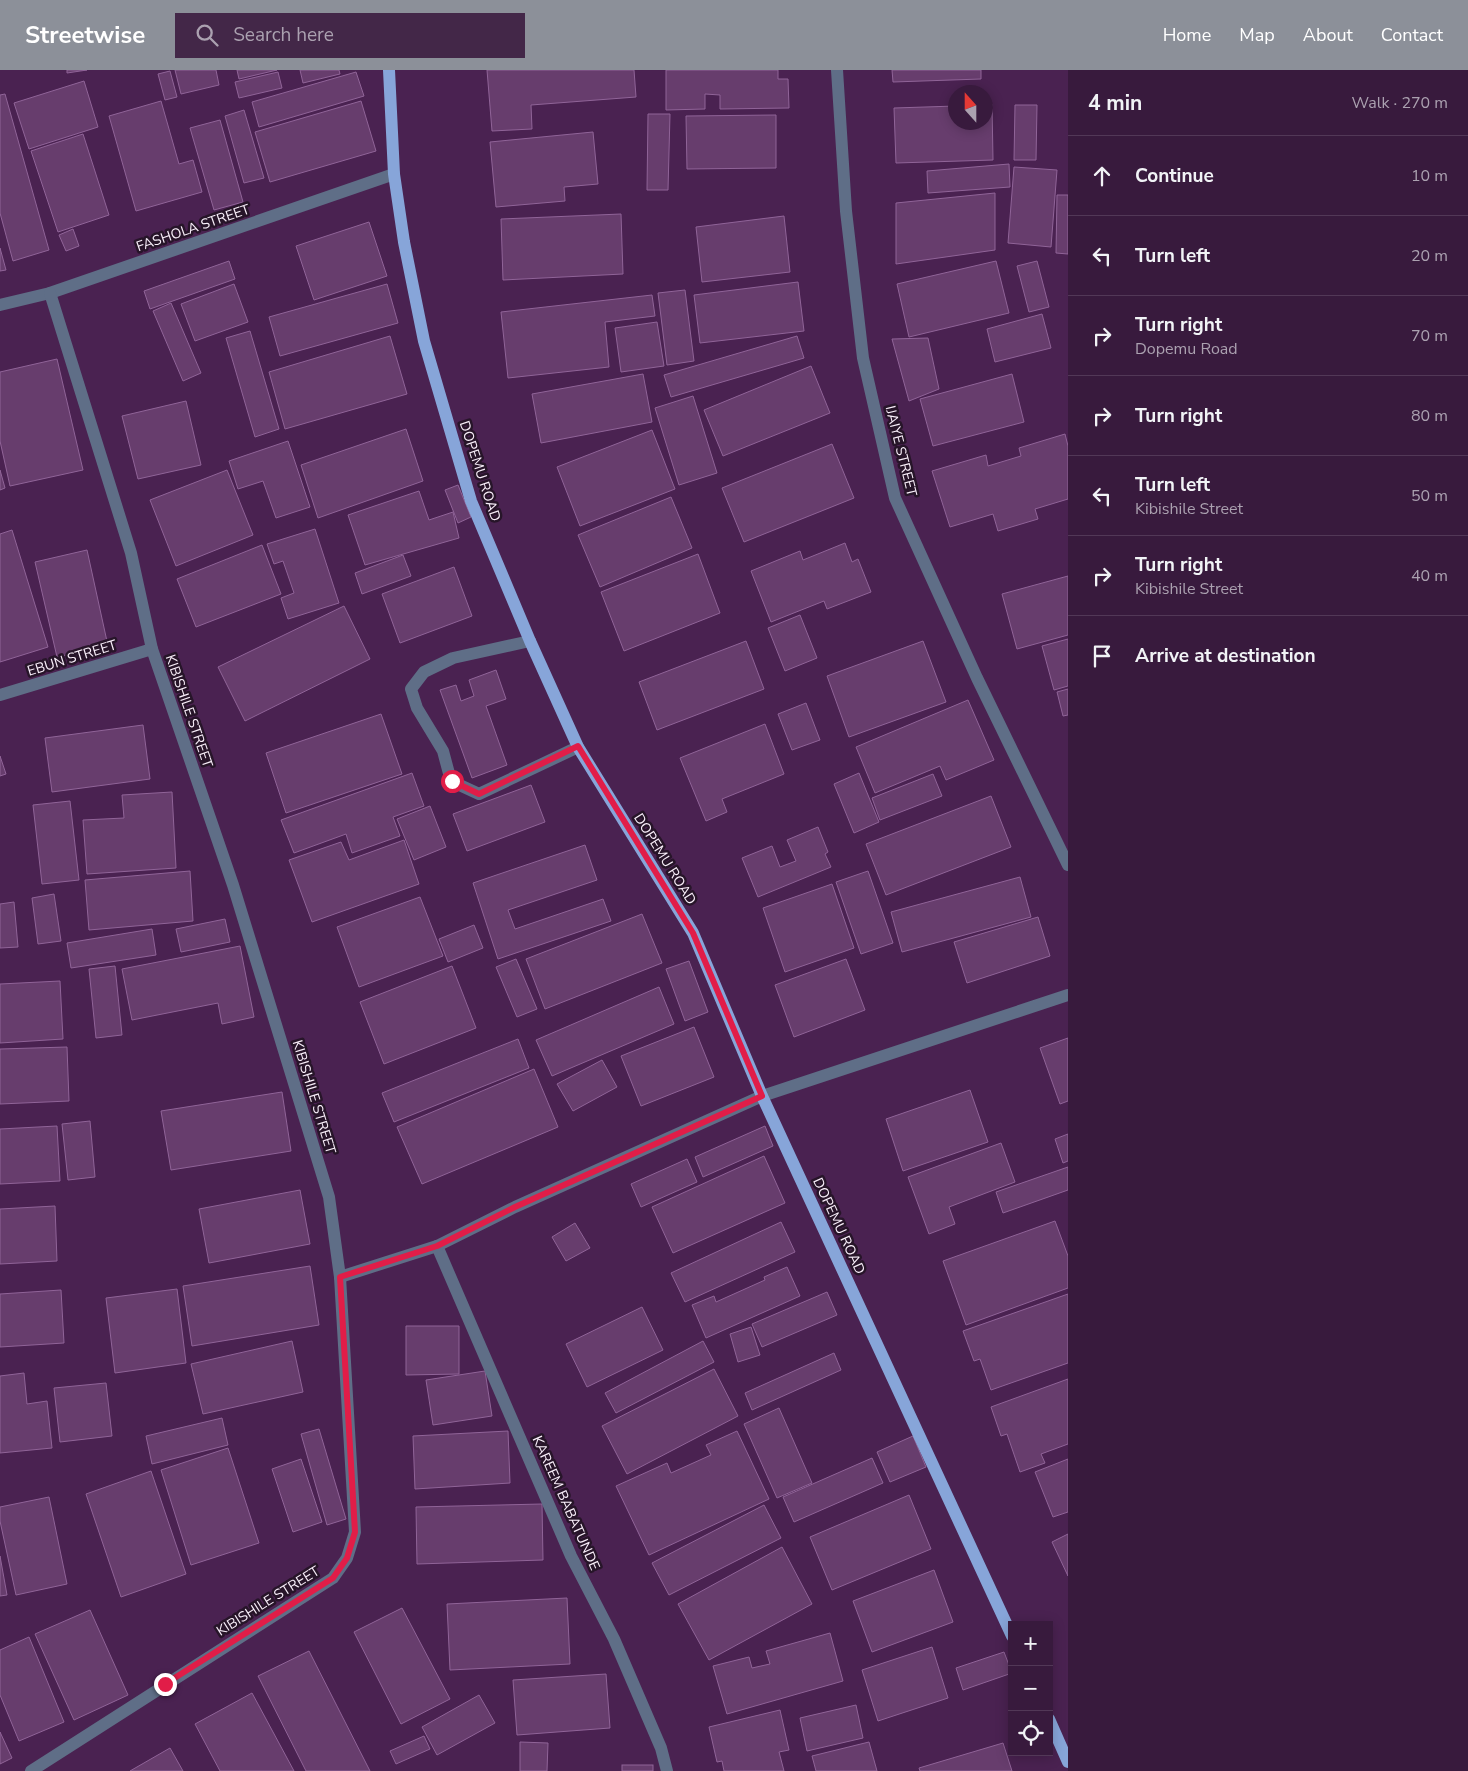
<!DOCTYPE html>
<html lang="en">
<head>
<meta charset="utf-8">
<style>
  :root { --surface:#381a3d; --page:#432748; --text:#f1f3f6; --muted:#aba1b0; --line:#523857; --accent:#8c9099 }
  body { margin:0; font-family:"Nunito Sans",sans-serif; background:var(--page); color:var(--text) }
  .controls { position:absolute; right:15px; bottom:15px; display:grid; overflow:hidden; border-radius:0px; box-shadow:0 2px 12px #0003 }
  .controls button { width:45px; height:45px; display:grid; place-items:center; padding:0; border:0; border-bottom:1px solid var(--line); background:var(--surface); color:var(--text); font:25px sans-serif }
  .compass { position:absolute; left:948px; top:15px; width:45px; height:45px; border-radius:50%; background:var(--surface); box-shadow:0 2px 12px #0003; rotate:339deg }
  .stop { position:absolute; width:15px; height:15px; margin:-11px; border:4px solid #e11d48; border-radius:50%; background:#fff }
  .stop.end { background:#e11d48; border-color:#fff; box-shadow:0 1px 5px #0008 }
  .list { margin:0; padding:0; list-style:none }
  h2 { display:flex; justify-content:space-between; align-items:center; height:65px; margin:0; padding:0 20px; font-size:21px }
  h2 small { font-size:16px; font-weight:400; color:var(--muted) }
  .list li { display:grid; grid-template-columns:32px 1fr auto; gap:15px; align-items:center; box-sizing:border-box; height:80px; padding:0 20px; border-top:1px solid var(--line) }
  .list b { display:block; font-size:19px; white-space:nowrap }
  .list p { margin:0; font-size:16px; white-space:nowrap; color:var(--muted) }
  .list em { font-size:16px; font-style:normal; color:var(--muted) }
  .icon { flex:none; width:28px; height:28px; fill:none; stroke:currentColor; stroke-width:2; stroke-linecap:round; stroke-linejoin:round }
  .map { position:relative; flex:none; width:1068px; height:1701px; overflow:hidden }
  header { display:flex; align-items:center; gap:30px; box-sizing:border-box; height:70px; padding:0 25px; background:var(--accent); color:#fff }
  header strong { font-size:24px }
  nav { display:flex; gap:28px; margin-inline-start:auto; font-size:18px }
  .search { width:350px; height:45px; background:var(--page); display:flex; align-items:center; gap:12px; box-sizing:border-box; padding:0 18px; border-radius:0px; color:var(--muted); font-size:19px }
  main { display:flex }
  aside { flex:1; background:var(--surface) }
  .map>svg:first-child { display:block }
  .building { fill:#673d6d; stroke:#906498 }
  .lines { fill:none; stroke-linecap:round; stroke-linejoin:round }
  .minor { stroke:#5f6e87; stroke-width:12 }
  .major { stroke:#87a5d9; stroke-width:12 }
  .route { stroke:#e11d48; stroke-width:6 }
  .labels { text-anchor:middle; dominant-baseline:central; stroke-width:5; stroke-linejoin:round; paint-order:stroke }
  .street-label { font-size:14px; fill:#faf0fb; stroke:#271529 }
</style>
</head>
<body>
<header>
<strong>Streetwise</strong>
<div class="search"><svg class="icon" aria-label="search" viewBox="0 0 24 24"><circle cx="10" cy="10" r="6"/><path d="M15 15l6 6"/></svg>Search here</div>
<nav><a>Home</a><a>Map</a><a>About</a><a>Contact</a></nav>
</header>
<main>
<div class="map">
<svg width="1068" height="1701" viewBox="0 0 1068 1701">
  <rect width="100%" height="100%" fill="#4a2251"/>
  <g class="building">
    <polygon points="67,0 87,0 67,3"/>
    <polygon points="175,0 216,0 219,15 181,24"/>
    <polygon points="237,0 277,0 239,9"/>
    <polygon points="300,0 339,0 340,4 303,13"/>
    <polygon points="487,0 634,0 636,27 531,35 532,59 492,61"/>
    <polygon points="666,0 778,0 778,9 788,9 789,38 720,39 720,25 705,24 705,39 666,40"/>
    <polygon points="892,0 981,0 981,9 893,12"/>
    <polygon points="170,1 177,27 165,30 158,4"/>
    <polygon points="278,2 282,18 239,28 235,12"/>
    <polygon points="356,2 364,26 259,57 252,32"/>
    <polygon points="84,11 98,57 29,79 14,33"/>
    <polygon points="5,24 49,180 13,191 0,143 0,25"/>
    <polygon points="161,31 179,94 193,90 202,122 136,141 109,46"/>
    <polygon points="361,31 376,81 270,112 255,62"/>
    <polygon points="992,34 993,90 896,93 894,38 956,36 956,52 986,52 986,35"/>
    <polygon points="1015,35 1037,35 1036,90 1014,90"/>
    <polygon points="244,40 264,108 244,113 225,46"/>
    <polygon points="648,44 670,44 668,120 647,120"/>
    <polygon points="776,45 776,98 687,99 686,46"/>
    <polygon points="220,50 243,132 214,140 190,58"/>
    <polygon points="593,62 598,114 564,117 565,131 496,137 490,72"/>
    <polygon points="83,64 109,145 58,162 31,81"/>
    <polygon points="1009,94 1010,117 928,123 927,101"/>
    <polygon points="1014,97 1057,100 1051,177 1008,173"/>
    <polygon points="995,123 995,180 896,194 896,133"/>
    <polygon points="1057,125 1068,125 1068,184 1056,183"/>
    <polygon points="621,144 623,204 503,210 501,149"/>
    <polygon points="784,146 790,202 702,212 696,157"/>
    <polygon points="369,152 387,206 314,230 296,176"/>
    <polygon points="73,159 79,176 66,181 59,165"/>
    <polygon points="0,178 6,200 0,201"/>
    <polygon points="229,191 235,209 150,239 144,221"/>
    <polygon points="996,191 1009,243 909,267 897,214"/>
    <polygon points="1037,191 1049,237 1029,242 1017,196"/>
    <polygon points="798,212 804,261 700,273 694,225"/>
    <polygon points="234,214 248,252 195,271 181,234"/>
    <polygon points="387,214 398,253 280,286 269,247"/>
    <polygon points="685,220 694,291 667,295 658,223"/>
    <polygon points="652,225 655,246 605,252 609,297 508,308 501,242"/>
    <polygon points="171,233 201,303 183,311 153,241"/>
    <polygon points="1042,244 1051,278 995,292 987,259"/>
    <polygon points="657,252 664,296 621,302 615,258"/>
    <polygon points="250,261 279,359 255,367 226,268"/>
    <polygon points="390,266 407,324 285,359 269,302"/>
    <polygon points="797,266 804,288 671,327 664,305"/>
    <polygon points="928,268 939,319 909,331 892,269"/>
    <polygon points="57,289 83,400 10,416 0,371 0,302"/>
    <polygon points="811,296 830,343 723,386 704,340"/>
    <polygon points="643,304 652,352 541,373 532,324"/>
    <polygon points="1012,304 1024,352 933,376 920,329"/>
    <polygon points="693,326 717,403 679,415 655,338"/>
    <polygon points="186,331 201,395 138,409 122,346"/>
    <polygon points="406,359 423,411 318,448 301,395"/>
    <polygon points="652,360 675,419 580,456 557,397"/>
    <polygon points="1065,364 1068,376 1068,429 1035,439 1038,449 998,461 993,444 950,457 932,401 986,385 988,396 1021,386 1019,378"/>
    <polygon points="288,371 310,437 276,448 263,411 238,419 229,391"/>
    <polygon points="832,374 854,428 744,472 722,418"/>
    <polygon points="0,400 5,418 0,420"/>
    <polygon points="227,400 253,465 176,496 150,430"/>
    <polygon points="458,415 471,447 458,453 445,420"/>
    <polygon points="419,421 429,450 453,442 459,468 365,495 348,445"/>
    <polygon points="671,427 692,478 600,517 578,465"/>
    <polygon points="315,459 339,533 288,549 281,528 294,523 283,491 274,494 267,474"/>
    <polygon points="12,460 48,577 0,592 0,464"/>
    <polygon points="845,473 852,492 858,489 871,522 827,539 824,531 771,552 751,501 800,481 803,490"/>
    <polygon points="262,475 281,524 196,557 177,509"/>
    <polygon points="87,480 108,576 57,587 35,492"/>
    <polygon points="698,484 720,543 624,581 601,522"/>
    <polygon points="403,485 411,506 362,524 355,503"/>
    <polygon points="454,497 472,546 400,573 382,524"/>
    <polygon points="1068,506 1068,565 1017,579 1002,524"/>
    <polygon points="344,536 370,589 245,651 218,597"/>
    <polygon points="800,545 817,588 785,601 768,558"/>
    <polygon points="1068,569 1068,616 1054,620 1042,576"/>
    <polygon points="746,571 764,619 657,660 639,612"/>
    <polygon points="923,571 946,632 849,667 827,606"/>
    <polygon points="496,600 506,629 486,636 507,695 472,708 440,620 456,615 461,631 474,626 469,610"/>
    <polygon points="1068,619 1068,645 1063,646 1057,622"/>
    <polygon points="968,630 994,690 946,710 940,696 875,723 856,677"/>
    <polygon points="806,633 820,670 792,680 778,644"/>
    <polygon points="381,644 402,704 286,743 266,683"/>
    <polygon points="765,654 784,704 722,729 727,742 706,751 680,688"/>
    <polygon points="143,655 150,709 52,722 45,668"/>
    <polygon points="0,686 6,704 0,706"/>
    <polygon points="412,703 424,736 393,747 400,766 352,783 346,764 294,783 281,750"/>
    <polygon points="859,703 879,752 854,763 834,714"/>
    <polygon points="933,704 942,726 880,750 872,728"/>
    <polygon points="531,715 545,752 467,781 453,744"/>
    <polygon points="172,722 176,798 87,804 83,750 124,748 122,725"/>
    <polygon points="991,726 1011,777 886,825 866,774"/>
    <polygon points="70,731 79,810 42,814 33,735"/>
    <polygon points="430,736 446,777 414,790 397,749"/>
    <polygon points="818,757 828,782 825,784 831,797 758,827 742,788 772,776 780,797 796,791 787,770"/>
    <polygon points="404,770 419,814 312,852 289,790 341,772 349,790"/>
    <polygon points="585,775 597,810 508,840 515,859 603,829 611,851 498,889 473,813"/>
    <polygon points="190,801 193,851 89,860 85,810"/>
    <polygon points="868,801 893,873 861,884 836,812"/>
    <polygon points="1020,807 1031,847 902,882 891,842"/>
    <polygon points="832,814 854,878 785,902 763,838"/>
    <polygon points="54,824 61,871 38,874 32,828"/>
    <polygon points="420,827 443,886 359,917 337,857"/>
    <polygon points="14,832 18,877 0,878 0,834"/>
    <polygon points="642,844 662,893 545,939 526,889"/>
    <polygon points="1038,847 1050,886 967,913 954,872"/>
    <polygon points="225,849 230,872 181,882 176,859"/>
    <polygon points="474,855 483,878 448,892 439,869"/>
    <polygon points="152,859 156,885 71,898 67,873"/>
    <polygon points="240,876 254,947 222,954 218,933 132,950 122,899"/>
    <polygon points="516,889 537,939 517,947 496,897"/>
    <polygon points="846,889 865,940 794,967 775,915"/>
    <polygon points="689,891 708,942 685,951 666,899"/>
    <polygon points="115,896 122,965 96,968 89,899"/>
    <polygon points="452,896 476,958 384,994 360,932"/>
    <polygon points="60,911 63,969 0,973 0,914"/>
    <polygon points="659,917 674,954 552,1006 536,970"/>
    <polygon points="694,957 714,1007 641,1036 621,986"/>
    <polygon points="1068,968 1068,1031 1060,1034 1040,978"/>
    <polygon points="518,969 529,998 394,1052 382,1023"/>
    <polygon points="67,977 69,1031 0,1034 0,979"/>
    <polygon points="602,990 617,1017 573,1041 557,1014"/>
    <polygon points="534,999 558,1057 422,1114 397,1057"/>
    <polygon points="970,1020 988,1072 903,1101 886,1049"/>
    <polygon points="282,1022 291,1081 171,1100 161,1041"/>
    <polygon points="90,1051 95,1107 68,1110 62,1054"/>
    <polygon points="57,1056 60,1111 0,1114 0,1059"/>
    <polygon points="765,1056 773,1076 703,1107 695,1087"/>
    <polygon points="1068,1064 1068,1091 1063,1093 1055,1069"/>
    <polygon points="1001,1073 1015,1112 949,1137 955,1154 929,1164 908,1107"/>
    <polygon points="764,1086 785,1133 673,1183 652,1137"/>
    <polygon points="687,1089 697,1112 641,1137 631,1114"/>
    <polygon points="1068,1097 1068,1120 1003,1143 996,1122"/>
    <polygon points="300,1120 310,1174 209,1193 199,1139"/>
    <polygon points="55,1136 57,1191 0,1194 0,1139"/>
    <polygon points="1055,1151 1068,1186 1068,1218 966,1255 943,1191"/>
    <polygon points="781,1152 795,1182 685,1232 671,1203"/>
    <polygon points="575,1153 590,1178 566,1191 552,1167"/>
    <polygon points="310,1196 319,1255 192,1276 183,1216"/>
    <polygon points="787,1197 800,1226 706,1268 692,1235 714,1226 716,1232 765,1210 764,1207"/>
    <polygon points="177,1219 186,1293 115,1303 106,1228"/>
    <polygon points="61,1220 64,1273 0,1277 0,1224"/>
    <polygon points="827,1222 837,1245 762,1277 752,1254"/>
    <polygon points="1068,1224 1068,1293 991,1320 980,1289 974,1291 963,1261"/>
    <polygon points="642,1237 663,1280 587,1317 566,1274"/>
    <polygon points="406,1256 459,1256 459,1304 406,1305"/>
    <polygon points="751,1257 760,1285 738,1292 730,1264"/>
    <polygon points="292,1271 303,1322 203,1344 191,1294"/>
    <polygon points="703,1271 714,1292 616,1343 605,1323"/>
    <polygon points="834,1283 841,1300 752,1340 745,1323"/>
    <polygon points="714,1299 738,1346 627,1404 602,1356"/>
    <polygon points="485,1301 492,1346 433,1355 426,1310"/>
    <polygon points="24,1303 27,1334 47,1331 52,1378 0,1383 0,1306"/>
    <polygon points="1068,1309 1068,1374 1041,1384 1045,1393 1020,1402 1007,1364 1001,1366 991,1337"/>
    <polygon points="106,1313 112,1366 60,1372 54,1318"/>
    <polygon points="779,1338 812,1413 777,1428 744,1354"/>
    <polygon points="222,1348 228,1375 152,1394 146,1366"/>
    <polygon points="319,1359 346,1449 327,1455 301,1364"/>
    <polygon points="508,1361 510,1413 415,1419 413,1366"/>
    <polygon points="737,1361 769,1429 649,1485 616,1416 667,1393 671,1403 711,1385 706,1375"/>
    <polygon points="913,1366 926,1397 890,1412 877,1382"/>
    <polygon points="228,1378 259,1473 191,1495 161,1400"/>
    <polygon points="872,1388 883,1413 794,1452 783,1427"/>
    <polygon points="301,1389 322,1452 293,1462 272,1399"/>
    <polygon points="1068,1389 1068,1442 1053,1447 1035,1402"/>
    <polygon points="151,1401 186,1504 121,1527 86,1424"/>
    <polygon points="909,1425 931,1479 832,1520 810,1467"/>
    <polygon points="49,1427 67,1514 16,1525 0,1451 0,1437"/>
    <polygon points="542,1434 543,1490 417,1494 416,1437"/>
    <polygon points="764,1435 781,1468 669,1525 652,1493"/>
    <polygon points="1068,1464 1068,1506 1052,1472"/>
    <polygon points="782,1477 812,1534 709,1590 678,1534"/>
    <polygon points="0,1486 7,1525 0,1526"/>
    <polygon points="934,1500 953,1552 872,1582 853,1531"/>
    <polygon points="567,1528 570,1594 450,1600 447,1534"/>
    <polygon points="402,1538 450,1629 401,1654 354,1562"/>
    <polygon points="90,1540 128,1625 74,1650 35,1564"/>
    <polygon points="830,1563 843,1611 727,1644 713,1596 749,1587 752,1598 770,1594 766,1581"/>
    <polygon points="29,1567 64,1652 19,1671 0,1625 0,1580"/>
    <polygon points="932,1577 948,1628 878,1651 862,1600"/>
    <polygon points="309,1581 370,1701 306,1701 258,1606"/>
    <polygon points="1004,1582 1012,1603 963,1620 956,1598"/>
    <polygon points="606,1604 610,1658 517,1665 513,1610"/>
    <polygon points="252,1623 294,1701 220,1701 195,1654"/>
    <polygon points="479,1625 495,1653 437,1685 422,1657"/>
    <polygon points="856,1635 863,1668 807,1681 800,1648"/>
    <polygon points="780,1640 789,1680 779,1682 784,1701 724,1701 722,1691 717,1692 709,1657"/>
    <polygon points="0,1662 12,1688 0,1694"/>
    <polygon points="424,1666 430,1679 396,1694 390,1681"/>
    <polygon points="520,1672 548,1673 547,1701 520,1701"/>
    <polygon points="869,1672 877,1701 816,1701 812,1686"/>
    <polygon points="1003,1673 1012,1701 920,1701 919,1698"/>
    <polygon points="170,1678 183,1701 130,1701"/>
    <rect x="622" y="1695" width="31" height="6"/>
  </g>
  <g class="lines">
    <g class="minor">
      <polyline points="837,0 846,141 863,288 895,428 977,608 1068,795"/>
      <polyline points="0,235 50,223 394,104"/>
      <polyline points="530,571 453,588 424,602 411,619 417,638 443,681 451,711 479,724 578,677"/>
      <polyline points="0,625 152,579"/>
      <polyline points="437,1176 571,1486 614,1569 661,1678 667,1701"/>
      <polyline points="340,1207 437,1176 515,1137 762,1026 1068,925"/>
      <polyline points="31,1701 333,1508 347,1488 355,1462 340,1207 329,1127 233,815 152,579 131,483 50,223"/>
    </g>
    <g class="major">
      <polyline points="389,0 394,104 404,172 424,271 471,431 530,571 578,677 693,863 762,1026 1012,1566"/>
      <polyline points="1049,1649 1068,1692"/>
    </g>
  </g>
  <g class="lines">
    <polyline class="route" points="165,1614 333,1508 347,1488 355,1462 340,1207 437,1176 515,1137 762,1026 693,863 578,676 479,724 452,711"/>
  </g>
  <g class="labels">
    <g class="street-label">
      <text transform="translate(193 158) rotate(-19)">FASHOLA STREET</text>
      <text transform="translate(901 381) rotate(76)">IJAIYE STREET</text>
      <text transform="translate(480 401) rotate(72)">DOPEMU ROAD</text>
      <text transform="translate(72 588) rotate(-17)">EBUN STREET</text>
      <text transform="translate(189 641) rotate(71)">KIBISHILE STREET</text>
      <text transform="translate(665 789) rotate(58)">DOPEMU ROAD</text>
      <text transform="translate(314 1027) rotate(73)">KIBISHILE STREET</text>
      <text transform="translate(839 1156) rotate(65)">DOPEMU ROAD</text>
      <text transform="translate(566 1433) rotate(66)">KAREEM BABATUNDE</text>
      <text transform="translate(268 1531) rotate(-32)">KIBISHILE STREET</text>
    </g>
  </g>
</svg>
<div class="controls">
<button>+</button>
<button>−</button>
<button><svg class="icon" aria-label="locate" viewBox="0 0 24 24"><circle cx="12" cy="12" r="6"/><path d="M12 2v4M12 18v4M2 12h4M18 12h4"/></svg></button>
</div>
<svg class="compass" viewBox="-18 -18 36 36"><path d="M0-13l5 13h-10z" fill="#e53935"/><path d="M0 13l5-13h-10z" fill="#aba1b0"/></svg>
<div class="stop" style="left:452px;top:711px"></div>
<div class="stop end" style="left:165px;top:1614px"></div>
</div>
<aside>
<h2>4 min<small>Walk · 270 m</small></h2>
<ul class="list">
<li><svg class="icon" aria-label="ahead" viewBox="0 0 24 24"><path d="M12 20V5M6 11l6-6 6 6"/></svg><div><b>Continue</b></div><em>10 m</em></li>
<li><svg class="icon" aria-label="left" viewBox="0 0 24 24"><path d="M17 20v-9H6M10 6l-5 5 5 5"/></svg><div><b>Turn left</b></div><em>20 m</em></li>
<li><svg class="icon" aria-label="right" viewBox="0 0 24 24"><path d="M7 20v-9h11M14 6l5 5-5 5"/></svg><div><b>Turn right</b><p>Dopemu Road</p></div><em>70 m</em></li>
<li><svg class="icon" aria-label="right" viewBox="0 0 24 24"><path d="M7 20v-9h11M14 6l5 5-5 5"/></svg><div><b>Turn right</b></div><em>80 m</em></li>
<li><svg class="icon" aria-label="left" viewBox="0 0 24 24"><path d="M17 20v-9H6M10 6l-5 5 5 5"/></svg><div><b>Turn left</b><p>Kibishile Street</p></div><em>50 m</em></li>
<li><svg class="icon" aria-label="right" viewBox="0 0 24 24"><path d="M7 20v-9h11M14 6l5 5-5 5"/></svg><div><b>Turn right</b><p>Kibishile Street</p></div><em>40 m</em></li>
<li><svg class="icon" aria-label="arrive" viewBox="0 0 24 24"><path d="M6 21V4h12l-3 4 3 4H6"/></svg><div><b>Arrive at destination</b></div></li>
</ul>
</aside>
</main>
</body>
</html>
